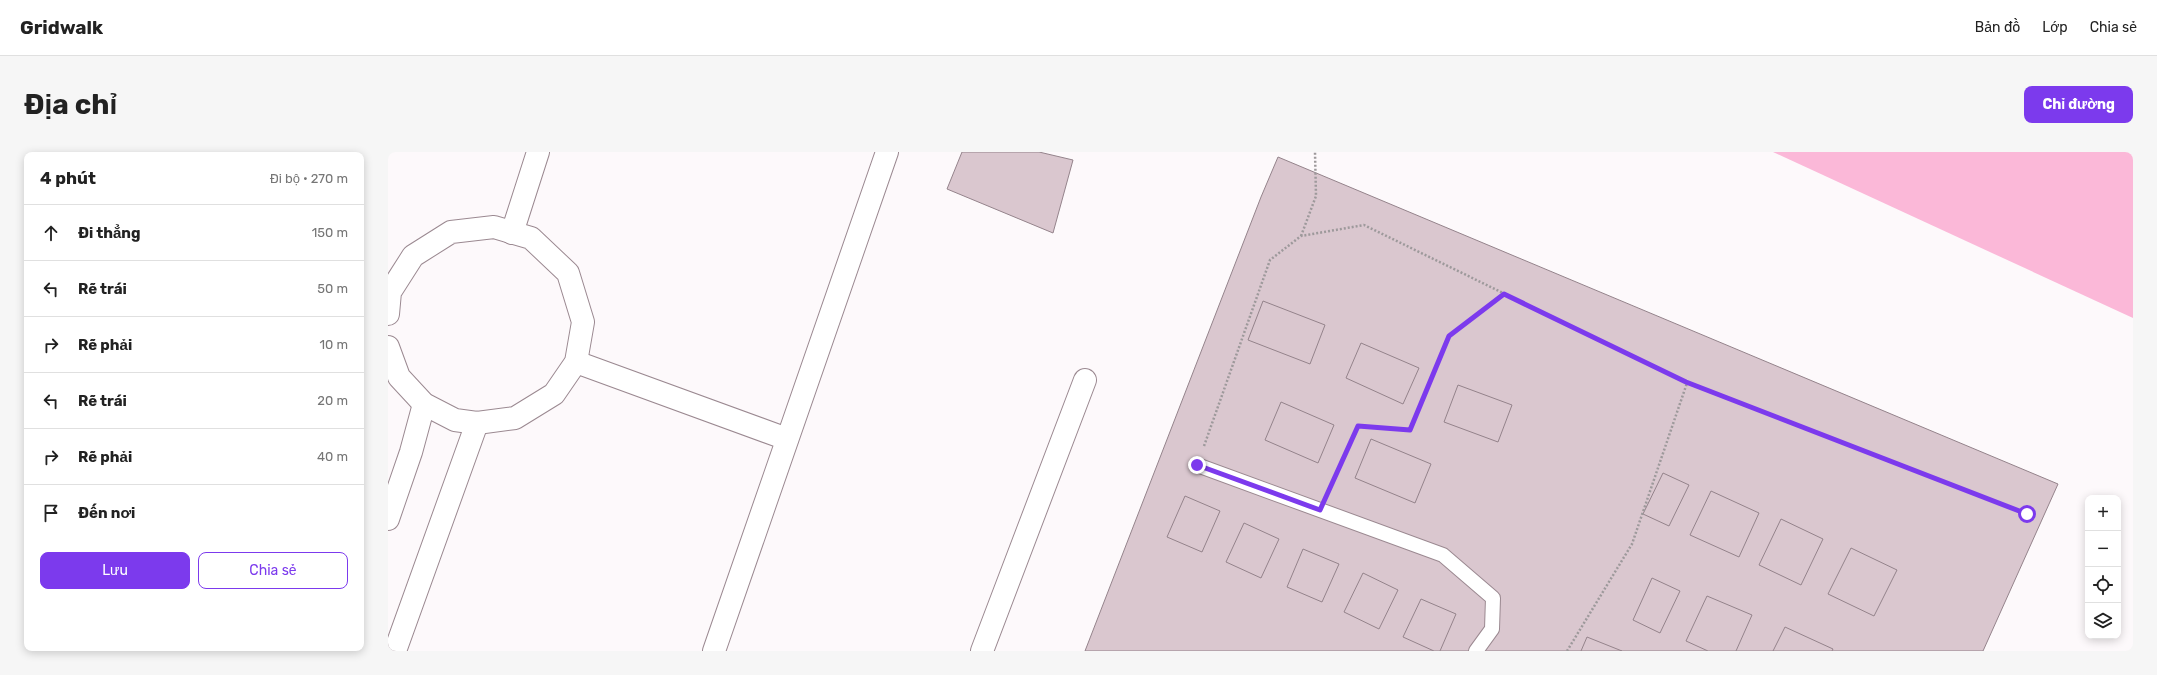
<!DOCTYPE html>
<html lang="vi">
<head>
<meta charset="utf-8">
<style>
  :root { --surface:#fff; --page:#f6f6f6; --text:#222; --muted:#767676; --line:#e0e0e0; --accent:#7c3aed }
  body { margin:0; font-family:Rubik,sans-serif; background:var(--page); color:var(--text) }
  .controls { position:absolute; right:12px; bottom:12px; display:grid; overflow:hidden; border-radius:8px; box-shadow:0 2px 10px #0003 }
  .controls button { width:36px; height:36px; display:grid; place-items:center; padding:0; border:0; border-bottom:1px solid var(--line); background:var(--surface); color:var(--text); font:20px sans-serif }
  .stop { position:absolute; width:12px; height:12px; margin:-9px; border:3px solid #7c3aed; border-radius:50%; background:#fff }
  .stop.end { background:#7c3aed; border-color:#fff; box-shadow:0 1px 4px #0008 }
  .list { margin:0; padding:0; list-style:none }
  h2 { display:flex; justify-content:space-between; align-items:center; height:52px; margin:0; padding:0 16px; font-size:17px }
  h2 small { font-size:13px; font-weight:400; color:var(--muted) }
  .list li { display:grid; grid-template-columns:26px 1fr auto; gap:12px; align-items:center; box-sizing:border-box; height:56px; padding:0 16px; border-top:1px solid var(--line) }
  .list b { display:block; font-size:15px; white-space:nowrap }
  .list em { font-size:13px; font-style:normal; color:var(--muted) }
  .actions { display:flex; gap:8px; padding:12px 16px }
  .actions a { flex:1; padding:9px 0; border:1px solid var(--accent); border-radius:8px; text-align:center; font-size:14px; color:var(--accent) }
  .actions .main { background:var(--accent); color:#fff }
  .icon { flex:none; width:22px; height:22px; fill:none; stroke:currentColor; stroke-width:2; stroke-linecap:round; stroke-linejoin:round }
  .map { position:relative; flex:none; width:1745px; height:499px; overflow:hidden; border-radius:8px }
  header { display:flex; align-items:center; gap:24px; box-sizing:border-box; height:56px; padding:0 20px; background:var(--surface); border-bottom:1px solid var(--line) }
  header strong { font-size:19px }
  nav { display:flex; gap:22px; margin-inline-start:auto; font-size:14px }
  .intro { display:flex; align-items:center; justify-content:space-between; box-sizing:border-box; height:96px; padding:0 24px }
  h1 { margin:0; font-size:28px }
  .button { padding:10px 18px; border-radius:8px; background:var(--accent); color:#fff; font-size:14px; font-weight:700 }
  main { display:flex; gap:24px; padding:0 24px }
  aside { flex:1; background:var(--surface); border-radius:8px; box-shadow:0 2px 10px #0003 }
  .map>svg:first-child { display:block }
  .water { fill:#fbb8d8 }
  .building { fill:#dac7cf; stroke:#94838b }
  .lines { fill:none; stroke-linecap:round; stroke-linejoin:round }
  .lane-casing { stroke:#9b8991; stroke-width:16 }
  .street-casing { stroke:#9b8991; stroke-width:24 }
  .path { stroke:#9d999b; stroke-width:2.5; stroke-dasharray:2 2; stroke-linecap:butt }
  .lane { stroke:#fff; stroke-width:14 }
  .street { stroke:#fff; stroke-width:22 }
  .route { stroke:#7c3aed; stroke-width:5 }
</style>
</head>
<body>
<header>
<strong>Gridwalk</strong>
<nav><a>Bản đồ</a><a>Lớp</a><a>Chia sẻ</a></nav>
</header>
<div class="intro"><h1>Địa chỉ</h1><a class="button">Chỉ đường</a></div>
<main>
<aside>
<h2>4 phút<small>Đi bộ · 270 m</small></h2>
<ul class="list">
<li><svg class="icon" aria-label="ahead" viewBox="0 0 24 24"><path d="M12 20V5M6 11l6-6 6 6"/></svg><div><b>Đi thẳng</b></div><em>150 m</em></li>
<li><svg class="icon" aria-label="left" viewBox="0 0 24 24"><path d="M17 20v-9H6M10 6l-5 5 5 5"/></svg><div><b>Rẽ trái</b></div><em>50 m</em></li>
<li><svg class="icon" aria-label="right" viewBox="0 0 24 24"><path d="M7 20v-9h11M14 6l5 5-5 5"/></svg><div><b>Rẽ phải</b></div><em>10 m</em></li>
<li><svg class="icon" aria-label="left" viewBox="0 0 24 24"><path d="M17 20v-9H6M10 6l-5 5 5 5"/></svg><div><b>Rẽ trái</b></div><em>20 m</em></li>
<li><svg class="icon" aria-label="right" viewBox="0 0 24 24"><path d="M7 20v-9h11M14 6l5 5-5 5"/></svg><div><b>Rẽ phải</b></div><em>40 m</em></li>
<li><svg class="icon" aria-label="arrive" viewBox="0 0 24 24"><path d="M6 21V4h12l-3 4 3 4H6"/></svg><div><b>Đến nơi</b></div></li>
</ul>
<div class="actions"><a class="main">Lưu</a><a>Chia sẻ</a></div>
</aside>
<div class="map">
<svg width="1745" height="499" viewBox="0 0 1745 499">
  <rect width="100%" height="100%" fill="#fdf9fb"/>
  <polygon class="water" points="1385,0 1745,0 1745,166"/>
  <g class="building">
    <polygon points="574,0 651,0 685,8 665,81 559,37"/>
    <polygon points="890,5 1670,332 1595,499 697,499 873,45"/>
    <polygon points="875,149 937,173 922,212 860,188"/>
    <polygon points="973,191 1031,216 1015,252 958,226"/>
    <polygon points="1070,233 1124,253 1110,290 1056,270"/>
    <polygon points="893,250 946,273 930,311 877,288"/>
    <polygon points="983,287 1043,312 1027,351 967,326"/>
    <polygon points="1275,321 1301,333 1281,374 1255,362"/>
    <polygon points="1323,339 1371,361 1351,405 1302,383"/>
    <polygon points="797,344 832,359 814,400 779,385"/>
    <polygon points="1393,367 1435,387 1413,433 1371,413"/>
    <polygon points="856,371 891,387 873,426 838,410"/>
    <polygon points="1463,396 1509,418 1486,464 1440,442"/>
    <polygon points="915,397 951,412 934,450 899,435"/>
    <polygon points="975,421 1010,438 991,477 956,460"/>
    <polygon points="1264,426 1292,439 1272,481 1245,468"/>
    <polygon points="1319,444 1364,463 1348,499 1320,499 1298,489"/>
    <polygon points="1033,447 1068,462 1052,499 1046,499 1015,485"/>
    <polygon points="1397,475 1445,497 1444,499 1385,499"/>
    <polygon points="1199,485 1234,499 1193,499"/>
  </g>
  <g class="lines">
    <g class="lane-casing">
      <polyline id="lane" points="809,313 1055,403 1105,446 1104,477 1088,499"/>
    </g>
    <g class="street-casing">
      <g id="street">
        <polyline points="124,81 150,0"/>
        <polyline points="0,162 2,140 25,104 63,80 106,75 143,86 180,121 195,170 188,210 166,242 127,266 89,271 67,268 36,252 11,225 0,195"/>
        <polyline points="188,210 399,287"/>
        <polyline points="0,367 23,300 36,252"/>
        <polyline points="7,499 89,271"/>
        <polyline points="326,499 499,0"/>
        <polyline points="594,499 697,228"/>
      </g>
    </g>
    <g class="path">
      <polyline points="913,84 928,44 927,0"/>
      <polyline points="816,294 882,108 913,84 976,73 1299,231 1639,362"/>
      <polyline points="939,341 970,274 1022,278 1061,184 1116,142"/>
      <polyline points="1179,499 1244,392 1299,231"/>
    </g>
    <use href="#lane" class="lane"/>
    <use href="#street" class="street"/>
  </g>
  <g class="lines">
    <polyline class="route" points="809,313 932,358 970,274 1022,278 1061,184 1116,142 1298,230 1639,362"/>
  </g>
</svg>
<div class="controls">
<button>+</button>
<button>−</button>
<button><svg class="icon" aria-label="locate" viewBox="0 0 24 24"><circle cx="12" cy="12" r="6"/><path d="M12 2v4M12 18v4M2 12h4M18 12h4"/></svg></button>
<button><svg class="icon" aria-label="layers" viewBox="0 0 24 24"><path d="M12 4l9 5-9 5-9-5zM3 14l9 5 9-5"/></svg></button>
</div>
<div class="stop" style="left:1639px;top:362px"></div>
<div class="stop end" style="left:809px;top:313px"></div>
</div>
</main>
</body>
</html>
